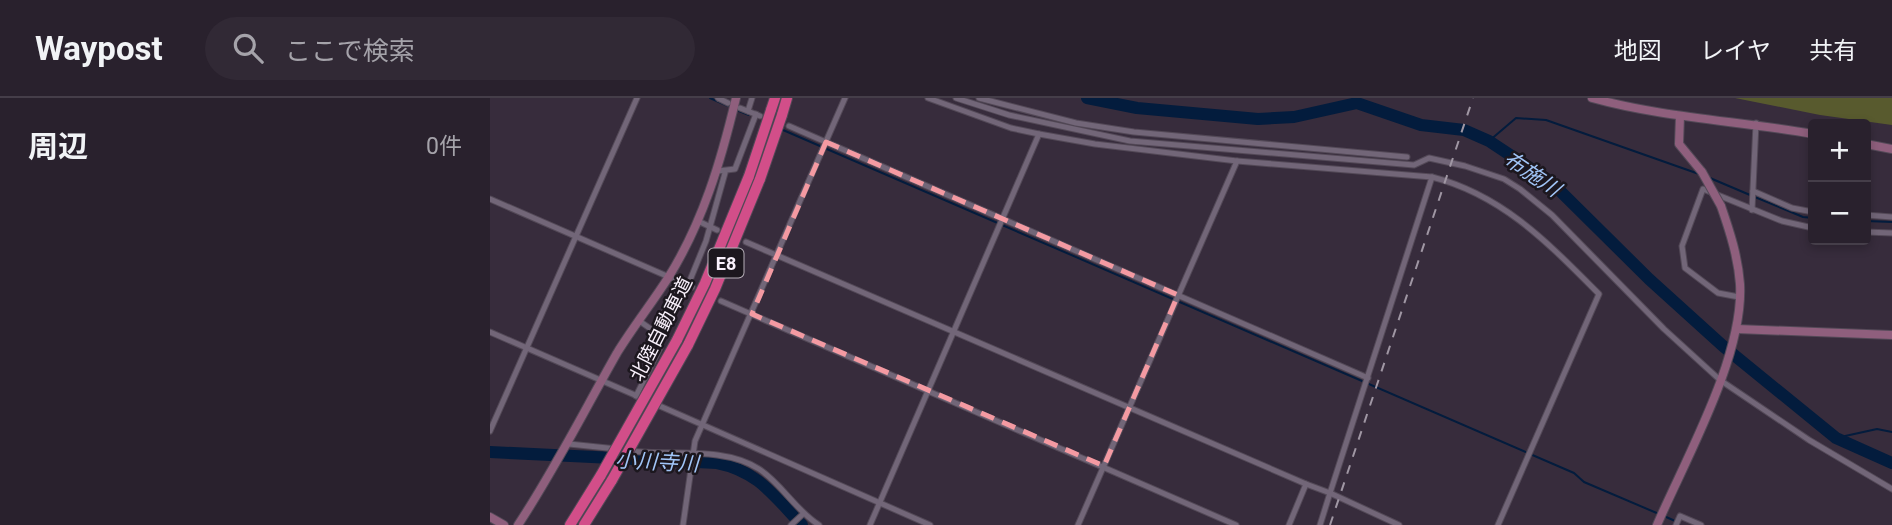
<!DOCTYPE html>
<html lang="ja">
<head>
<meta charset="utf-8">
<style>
  :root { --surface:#29212d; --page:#312935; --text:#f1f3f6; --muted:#a5a3aa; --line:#453e49 }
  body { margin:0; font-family:Roboto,"Noto Sans JP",sans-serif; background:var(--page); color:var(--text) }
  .controls { position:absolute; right:21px; top:21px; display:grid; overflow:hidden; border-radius:7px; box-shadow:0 4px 10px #0003 }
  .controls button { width:63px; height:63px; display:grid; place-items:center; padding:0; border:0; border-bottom:2px solid var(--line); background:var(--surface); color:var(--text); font:35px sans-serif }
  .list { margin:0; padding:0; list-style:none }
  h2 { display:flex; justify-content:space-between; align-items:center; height:91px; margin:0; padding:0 28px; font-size:30px }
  h2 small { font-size:23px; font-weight:400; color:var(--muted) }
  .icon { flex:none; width:38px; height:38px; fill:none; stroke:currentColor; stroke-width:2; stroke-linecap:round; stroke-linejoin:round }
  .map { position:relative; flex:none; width:1402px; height:427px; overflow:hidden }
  header { display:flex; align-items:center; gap:42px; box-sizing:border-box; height:98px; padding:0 35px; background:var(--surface); border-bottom:2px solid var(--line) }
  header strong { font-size:33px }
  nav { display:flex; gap:38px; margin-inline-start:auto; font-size:24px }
  .search { width:490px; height:63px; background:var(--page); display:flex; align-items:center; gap:18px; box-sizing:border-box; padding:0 24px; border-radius:38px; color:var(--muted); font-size:26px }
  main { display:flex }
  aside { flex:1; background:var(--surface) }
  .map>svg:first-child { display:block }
  .green { fill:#585a2e }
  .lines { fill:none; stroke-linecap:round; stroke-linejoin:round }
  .stream { stroke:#031c3d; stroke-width:2 }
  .river { stroke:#031c3d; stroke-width:12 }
  .street-casing { stroke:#534957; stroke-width:7 }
  .secondary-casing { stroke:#534957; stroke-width:10 }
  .highway-casing { stroke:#534957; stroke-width:12 }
  .street { stroke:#726678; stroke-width:5 }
  .secondary { stroke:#8f5f7d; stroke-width:8 }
  .highway { stroke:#d24e89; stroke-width:10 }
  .rail { stroke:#a097a4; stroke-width:2; stroke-dasharray:9 9; stroke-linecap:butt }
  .secondary-bridge-casing { stroke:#534957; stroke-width:10; stroke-linecap:butt }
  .highway-bridge-casing { stroke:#534957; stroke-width:12; stroke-linecap:butt }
  .secondary-bridge { stroke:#8f5f7d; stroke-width:8 }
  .highway-bridge { stroke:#d24e89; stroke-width:10 }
  .marked { fill:none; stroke:#f49aa2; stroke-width:5; stroke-dasharray:14 9; stroke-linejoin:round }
  .labels { text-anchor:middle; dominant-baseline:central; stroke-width:5; stroke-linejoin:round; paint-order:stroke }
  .shield { fill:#1c171e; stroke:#b7b0b9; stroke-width:2 }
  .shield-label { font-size:18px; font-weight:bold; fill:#f9f1fc }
  .street-label { font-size:19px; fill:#f9f1fc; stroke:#1c171e }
  .water-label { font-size:21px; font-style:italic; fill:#a1c5f7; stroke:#1c171e }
</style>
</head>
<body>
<header>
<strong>Waypost</strong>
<div class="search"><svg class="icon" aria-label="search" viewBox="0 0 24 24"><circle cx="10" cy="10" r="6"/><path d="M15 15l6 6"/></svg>ここで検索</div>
<nav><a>地図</a><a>レイヤ</a><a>共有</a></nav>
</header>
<main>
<aside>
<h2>周辺<small>0件</small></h2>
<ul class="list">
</ul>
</aside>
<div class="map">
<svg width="1402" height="427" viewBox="0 0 1402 427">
  <rect width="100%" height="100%" fill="#372c3c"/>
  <polygon class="green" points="1245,0 1402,0 1402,27 1330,17"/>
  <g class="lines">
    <g class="stream">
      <polyline points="220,0 238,8"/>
      <polyline points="249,13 259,17"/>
      <polyline points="293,32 1084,375 1094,384 1169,416"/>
      <polyline points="999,43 1026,20 1056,22 1209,76"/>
      <polyline points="1220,80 1260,97"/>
      <polyline points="1265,99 1313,119 1323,120"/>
      <polyline points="1376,123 1402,124"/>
      <polyline points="1346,340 1387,331 1402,334"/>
      <polyline points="1174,418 1185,423"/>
    </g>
    <g class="river">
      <polyline points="597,0 647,10 768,21 804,19 867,5 931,27 974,32 999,43 1061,84 1159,181 1233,248 1346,340 1402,365"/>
      <path d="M0,354L227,365C268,373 284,398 312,427"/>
    </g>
    <g class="street-casing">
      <g id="street">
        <polyline points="228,0 238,5"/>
        <polyline points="466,0 519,17 640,43 924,67 939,60 975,68 1014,81 1030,91 1062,117 1174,231 1230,282 1319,342 1402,391"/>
        <polyline points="489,0 586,25 644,34 917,59"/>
        <polyline points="250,10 270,18"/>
        <polyline points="258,13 262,0"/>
        <polyline points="299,28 878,280"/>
        <polyline points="549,36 605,46 747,63"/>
        <polyline points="228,73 245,71 266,16"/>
        <polyline points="1263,93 1302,110 1323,114"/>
        <polyline points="0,101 202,189"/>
        <polyline points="1262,112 1266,25"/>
        <polyline points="1376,117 1402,119"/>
        <polyline points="208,123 227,132"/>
        <polyline points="1376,134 1402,135"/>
        <polyline points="256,144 816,386"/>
        <polyline points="1249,199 1228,195 1195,170 1192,148 1213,91 1292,123 1323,130"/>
        <polyline points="231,203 746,427"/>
        <polyline points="148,222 168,236 170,222 185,196 198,187 216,143 235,75"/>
        <polyline points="0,234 154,301"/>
        <polyline points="146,298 170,250 168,236"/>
        <polyline points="163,305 440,427"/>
        <polyline points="0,333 147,0"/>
        <polyline points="79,346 127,351"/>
        <path d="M140,353C181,358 233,348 269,371C292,386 305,412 329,427"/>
        <polyline points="193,427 205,343 355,0"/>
        <polyline points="301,427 313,416"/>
        <polyline points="380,427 549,36 521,30 438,0"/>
        <polyline points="588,427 747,63 942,79"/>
        <path d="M799,427L816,386L840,395L942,79C1013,97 1059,146 1109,196L1008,427"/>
        <polyline points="830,427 840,395 909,427"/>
        <polyline points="1186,427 1190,418 1211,427"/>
      </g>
    </g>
    <g class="secondary-casing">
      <g id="secondary">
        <path d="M1102,0C1174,20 1250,23 1323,36"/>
        <polyline points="1190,18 1189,46 1212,74"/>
        <polyline points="1376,46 1402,51"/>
        <polyline points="1247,231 1402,237"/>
        <polyline points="0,419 14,427"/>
        <path d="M28,427C65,371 94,313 127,255C143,229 162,205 178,180C213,124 231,63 246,0"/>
        <path d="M1167,427C1196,360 1254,258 1250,186C1248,159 1240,134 1231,108"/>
      </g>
    </g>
    <g class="highway-casing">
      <g id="highway">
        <polyline points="281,12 285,0"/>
        <polyline points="292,17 297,0"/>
        <polyline points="187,242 215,185 259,78"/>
        <polyline points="198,247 225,191 270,81"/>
        <polyline points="80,427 111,377"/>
        <polyline points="94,427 122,382"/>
      </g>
    </g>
    <use href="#street" class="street"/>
    <use href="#secondary" class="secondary"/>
    <use href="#highway" class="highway"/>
    <polyline class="rail" points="840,427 983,0"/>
    <g class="secondary-bridge-casing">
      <polyline id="secondary-bridge" points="1212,74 1231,108"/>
    </g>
    <g class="highway-bridge-casing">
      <g id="highway-bridge">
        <polyline points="259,78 281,12"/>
        <polyline points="270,81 292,17"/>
        <polyline points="111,377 187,242"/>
        <polyline points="122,382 198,247"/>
      </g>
    </g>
    <use href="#secondary-bridge" class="secondary-bridge"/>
    <use href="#highway-bridge" class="highway-bridge"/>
  </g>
  <path class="marked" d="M336,44L688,197L614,368L262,216Z"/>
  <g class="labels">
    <rect class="shield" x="218.5" y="150.5" width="35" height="29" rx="5"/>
    <g class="shield-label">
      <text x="236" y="165">E8</text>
    </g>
    <g class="street-label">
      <text transform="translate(171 231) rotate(-63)">北陸自動車道</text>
    </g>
    <g class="water-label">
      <text transform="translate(1042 76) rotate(34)">布施川</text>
      <text transform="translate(167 364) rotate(3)">小川寺川</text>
    </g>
  </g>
</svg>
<div class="controls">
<button>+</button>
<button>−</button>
</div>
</div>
</main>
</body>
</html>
